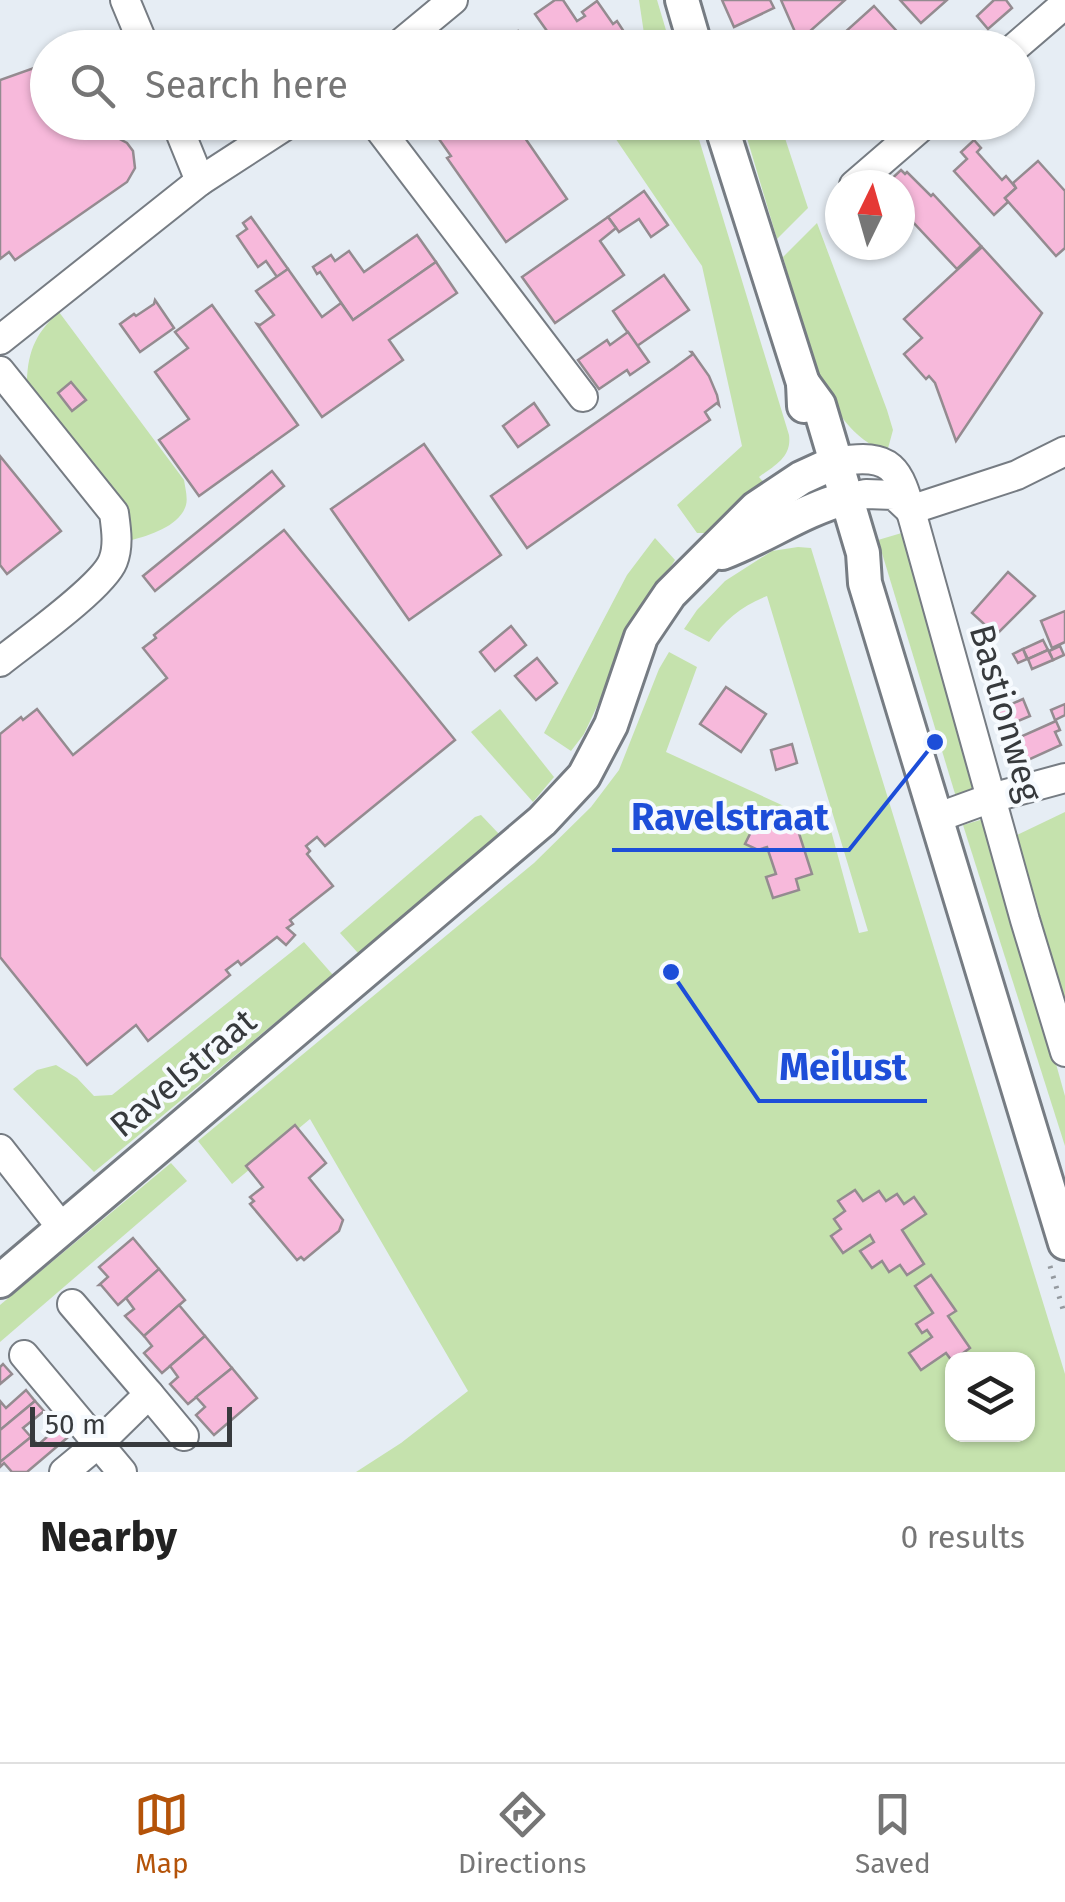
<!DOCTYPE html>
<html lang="en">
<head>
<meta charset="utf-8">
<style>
  :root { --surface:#fff; --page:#f6f6f6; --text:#222; --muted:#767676; --line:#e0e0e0; --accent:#b45309 }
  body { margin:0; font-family:"Fira Sans",sans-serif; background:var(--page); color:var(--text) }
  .controls { position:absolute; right:30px; bottom:30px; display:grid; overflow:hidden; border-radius:20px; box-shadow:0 2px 8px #0004 }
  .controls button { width:90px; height:90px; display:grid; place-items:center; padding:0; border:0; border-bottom:2px solid var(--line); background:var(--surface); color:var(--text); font:50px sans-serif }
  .compass { position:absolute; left:825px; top:170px; width:90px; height:90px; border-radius:50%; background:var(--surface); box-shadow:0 2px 8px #0004; rotate:5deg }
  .scale { position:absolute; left:30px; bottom:25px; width:202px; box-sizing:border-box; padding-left:10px; border:5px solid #373a3d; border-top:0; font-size:28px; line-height:35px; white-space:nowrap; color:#373a3d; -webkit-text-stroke:8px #f6fafe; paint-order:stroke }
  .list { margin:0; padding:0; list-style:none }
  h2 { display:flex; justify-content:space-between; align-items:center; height:130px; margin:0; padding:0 40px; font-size:42px }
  h2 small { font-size:32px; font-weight:400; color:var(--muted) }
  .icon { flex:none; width:55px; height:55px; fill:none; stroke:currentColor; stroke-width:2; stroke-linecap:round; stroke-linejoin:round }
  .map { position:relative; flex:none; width:1065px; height:1472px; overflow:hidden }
  .search { position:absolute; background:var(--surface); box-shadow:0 2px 8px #0004; left:30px; right:30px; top:30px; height:110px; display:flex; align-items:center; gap:25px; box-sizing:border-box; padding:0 35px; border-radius:55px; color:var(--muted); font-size:38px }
  .sheet { height:290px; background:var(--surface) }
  nav { display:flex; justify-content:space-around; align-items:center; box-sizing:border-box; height:140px; border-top:2px solid var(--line); background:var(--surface); font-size:28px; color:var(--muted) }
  nav a { display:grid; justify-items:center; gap:5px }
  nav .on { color:var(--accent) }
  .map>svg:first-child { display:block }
  .green { fill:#c5e2ad; fill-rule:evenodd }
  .building { fill:#f7b9db; stroke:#948b90; stroke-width:2.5 }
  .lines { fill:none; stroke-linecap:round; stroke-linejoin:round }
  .minor-casing { stroke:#767c83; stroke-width:32 }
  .tertiary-casing { stroke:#767c83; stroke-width:38 }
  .path { stroke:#959a9f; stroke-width:5; stroke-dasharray:2.5 8; stroke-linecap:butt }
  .minor { stroke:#fff; stroke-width:28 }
  .tertiary { stroke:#fff; stroke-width:32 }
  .labels { text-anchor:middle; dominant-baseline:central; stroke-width:8; stroke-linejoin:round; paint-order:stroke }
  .street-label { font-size:35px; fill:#373a3d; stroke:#f6fafe }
  .leader { fill:none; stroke:#1d4ed8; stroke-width:4 }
  .callout-dot { fill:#1d4ed8; stroke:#f6fafe; stroke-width:4 }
  .callout-label { font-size:38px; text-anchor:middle; font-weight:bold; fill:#1d4ed8; stroke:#f6fafe; stroke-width:8; stroke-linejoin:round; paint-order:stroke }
</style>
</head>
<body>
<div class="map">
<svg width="1065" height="1472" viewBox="0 0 1065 1472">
  <rect width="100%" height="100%" fill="#e6edf4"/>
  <g class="green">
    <polygon points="639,0 657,0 671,47 646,47"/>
    <path d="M609,122L694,123L789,435C792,457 775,465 759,477L765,484L706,533H697L677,505L742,446L702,266L607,126Z"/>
    <polygon points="770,123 780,123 808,208 777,239 747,138"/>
    <path d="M817,223L887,410L893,430L887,452C819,429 801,318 783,257Z"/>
    <path d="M59,312L184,480C185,487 188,498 186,505C180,526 150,535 132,540L127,523L27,393C26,358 32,336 59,312Z"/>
    <polygon points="905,532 979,790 956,797 878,540"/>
    <polygon points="655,538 675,560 640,615 584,734 571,751 544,733 627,575"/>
    <path d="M798,547L811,548L1065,1374V1472H356L401,1443L468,1391L310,1119L232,1184L198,1141L534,863L591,807L619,770L659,669L669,652L697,667L666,752L830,827L859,933L868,931L767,596C741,606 725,620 709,642L684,629L697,610L725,581L772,551ZM952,1360H1028V1434H952Z"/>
    <polygon points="500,709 554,777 533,802 471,732"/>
    <polygon points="1065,812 1065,1003 1017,835"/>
    <polygon points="481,815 499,834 358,953 340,933 475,817"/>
    <polygon points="987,818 1065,1096 1065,1146 963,825"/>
    <polygon points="304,942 333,975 94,1172 13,1089 37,1070 56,1065 77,1078 94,1096 112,1095"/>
    <polygon points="171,1163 187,1181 0,1342 0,1305"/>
  </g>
  <g class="building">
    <polygon points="555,0 563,0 577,21 585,16 582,12 597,1 613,24 617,21 628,38 614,48 559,48 535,14"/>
    <polygon points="722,0 770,0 774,8 734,27"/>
    <polygon points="781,0 845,0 799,41"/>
    <polygon points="900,0 947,0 921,23"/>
    <polygon points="994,0 1006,0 1012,8 988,29 977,16"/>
    <polygon points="874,6 912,48 857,48 844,33"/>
    <polygon points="518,31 529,48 494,48"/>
    <polygon points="48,63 48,122 98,122 103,137 114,136 127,143 133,151 135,168 127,182 15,260 9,252 0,259 0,80"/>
    <polygon points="427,122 514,122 567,199 506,242 447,158 451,156"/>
    <polygon points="974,140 981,148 977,152 1002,180 1006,176 1016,188 1005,198 1008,202 994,215 954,171 967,159 961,152"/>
    <polygon points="1038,161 1065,191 1065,248 1056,256 1005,198 1016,188 1013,183"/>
    <polygon points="901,170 905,174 907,172 931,196 933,194 981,246 957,269 909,218 906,222 910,226 900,235 900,185 885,185"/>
    <polygon points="644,191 668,225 651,237 639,219 619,232 608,217"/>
    <polygon points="251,217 288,269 277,277 266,261 258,267 237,236 247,229 243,223"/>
    <polygon points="608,217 616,228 600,241 624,275 555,323 522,277"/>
    <polygon points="417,235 436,262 353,320 320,272 317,274 313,267 331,255 335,261 349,251 364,272"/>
    <polygon points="982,247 1042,313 956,441 935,383 929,376 926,379 904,354 922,338 904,319"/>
    <polygon points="436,262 457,293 389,340 403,360 322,417 257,324 260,325 274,315 256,291 288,269 322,317 341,303 353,320"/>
    <polygon points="664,275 689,310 637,346 613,311"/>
    <polygon points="155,300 174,328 140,352 120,324 134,314 136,316 154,304"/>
    <polygon points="212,305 298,425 199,496 159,440 189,419 155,372 188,348 175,332"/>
    <polygon points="628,332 649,362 630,375 627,370 599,389 578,360 607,340 610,345"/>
    <polygon points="691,352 692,352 709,376 717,395 719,405 717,403 705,412 710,420 527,548 491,496 674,368 693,354"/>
    <polygon points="71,382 86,400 72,411 58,393"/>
    <polygon points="534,403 549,425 518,447 503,426"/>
    <polygon points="424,444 501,555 409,620 331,509"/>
    <polygon points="0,456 61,531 7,574 0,565"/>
    <polygon points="272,471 284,486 155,591 143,576"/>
    <polygon points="284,530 455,740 325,846 317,837 306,846 310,851 307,854 333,886 290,920 293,924 287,928 295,935 286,945 277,937 241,965 238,961 226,970 230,975 148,1041 136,1025 87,1065 0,957 0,734 21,717 23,720 37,709 73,755 167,678 143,648 156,638 154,635"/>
    <polygon points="1008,572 1035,596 996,635 972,613"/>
    <polygon points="1065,611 1065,642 1052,648 1041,621"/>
    <polygon points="511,626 526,645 495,671 480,652"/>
    <polygon points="1043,640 1048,650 1028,659 1023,649"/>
    <polygon points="1060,646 1064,655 1053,660 1049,651"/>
    <polygon points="1023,649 1027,659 1018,663 1013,654"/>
    <polygon points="1048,650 1053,660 1032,669 1028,659"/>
    <polygon points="537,658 557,683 536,700 515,676"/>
    <polygon points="726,687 766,714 741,752 700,724"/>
    <polygon points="1023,699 1030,716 1001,728 994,712"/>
    <polygon points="1065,704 1065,715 1055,720 1051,710"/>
    <polygon points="1056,721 1060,730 1055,732 1061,745 1017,765 1007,743"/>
    <polygon points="792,744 797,763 776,770 771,750"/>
    <polygon points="757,820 775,830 796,824 812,874 796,879 799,890 773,898 766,877 776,874 767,847 758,850 745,844"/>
    <polygon points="295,1125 326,1163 309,1178 343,1220 339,1231 304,1260 301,1257 297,1260 250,1204 254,1201 250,1197 263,1187 246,1166"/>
    <polygon points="855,1190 863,1201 879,1191 886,1201 897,1194 904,1204 914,1197 926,1214 902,1230 924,1264 907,1275 900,1265 889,1272 882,1261 872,1268 860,1251 874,1242 870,1235 843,1253 831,1236 841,1229 834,1219 845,1211 838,1201"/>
    <polygon points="133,1238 159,1269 118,1305 101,1285 99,1285 108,1277 99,1267"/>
    <polygon points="159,1269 185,1300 144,1336 125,1316 134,1309 126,1298"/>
    <polygon points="931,1275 956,1311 948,1316 970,1348 952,1361 946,1353 921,1370 909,1353 932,1337 927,1330 922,1333 916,1324 933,1313 915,1286"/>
    <polygon points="179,1305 205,1336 162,1373 144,1353 152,1346 144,1336"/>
    <polygon points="205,1336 232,1368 188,1404 170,1384 178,1377 170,1366"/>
    <polygon points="3,1364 12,1374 0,1384 0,1367"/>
    <polygon points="232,1368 257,1398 214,1435 196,1415 205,1407 196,1397"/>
    <polygon points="26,1390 35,1401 0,1430 0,1401 6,1408"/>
    <polygon points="35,1401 44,1411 23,1428 31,1437 0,1462 0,1430"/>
    <polygon points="58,1427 67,1438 27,1472 12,1472 4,1463 0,1467 0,1462 31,1437 38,1445"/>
  </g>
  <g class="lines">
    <g class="minor-casing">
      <g id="minor">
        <polyline points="125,0 145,48"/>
        <polyline points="395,48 453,0"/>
        <polyline points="1014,48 1065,4"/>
        <polyline points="176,122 200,181"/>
        <polyline points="374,122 583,397"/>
        <polyline points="854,185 927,122"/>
        <polyline points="0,340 200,181 291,122"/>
        <path d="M0,371L114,513C116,528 119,546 113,561C103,587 25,642 0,662"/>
        <path d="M836,462C896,451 899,471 914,522L1025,920L1065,1052"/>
        <polyline points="847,498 866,494 894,495 910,510"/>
        <polyline points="910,510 1017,475 1065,451"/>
        <polyline points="936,818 991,798 1065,778"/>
        <polyline points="0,1149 62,1228"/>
        <polyline points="24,1355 122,1472"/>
        <polyline points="149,1394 184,1436"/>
        <polyline points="64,1472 99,1443 149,1394 72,1304"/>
      </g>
    </g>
    <g class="tertiary-casing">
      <g id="tertiary">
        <polyline points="682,0 696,48"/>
        <polyline points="720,122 803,383 804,406"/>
        <polyline points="803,383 819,405 863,553 865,583 1065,1243"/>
        <path d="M722,553C765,537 802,510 847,498"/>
        <polyline points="0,1281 542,821 584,776 611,725 641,637 670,594 756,508 801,478 836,462"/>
      </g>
    </g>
    <polyline class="path" points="1050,1266 1065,1316"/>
    <use href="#minor" class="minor"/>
    <use href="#tertiary" class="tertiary"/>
  </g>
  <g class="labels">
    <g class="street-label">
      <text transform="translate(1006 713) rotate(74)">Bastionweg</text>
      <text transform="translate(183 1073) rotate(-40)">Ravelstraat</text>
    </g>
  </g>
  <path class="leader" d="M935 742L849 850H612M671 972L759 1101H927"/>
  <g class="callout-dot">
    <circle cx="935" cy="742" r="10"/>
    <circle cx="671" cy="972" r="10"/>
  </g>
  <g class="callout-label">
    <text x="730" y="830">Ravelstraat</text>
    <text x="843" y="1080">Meilust</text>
  </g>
</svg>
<div class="controls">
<button><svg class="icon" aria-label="layers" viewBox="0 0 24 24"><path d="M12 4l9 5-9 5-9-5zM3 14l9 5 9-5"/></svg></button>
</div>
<svg class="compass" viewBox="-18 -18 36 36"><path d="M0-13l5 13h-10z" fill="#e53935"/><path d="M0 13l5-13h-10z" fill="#767676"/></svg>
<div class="scale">50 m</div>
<div class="search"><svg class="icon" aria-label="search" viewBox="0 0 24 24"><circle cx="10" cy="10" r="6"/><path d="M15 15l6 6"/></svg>Search here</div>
</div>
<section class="sheet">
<h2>Nearby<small>0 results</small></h2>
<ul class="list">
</ul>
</section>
<nav>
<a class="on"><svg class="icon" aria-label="map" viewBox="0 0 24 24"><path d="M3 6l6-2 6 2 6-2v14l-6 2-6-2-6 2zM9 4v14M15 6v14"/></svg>Map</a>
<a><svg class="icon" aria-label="directions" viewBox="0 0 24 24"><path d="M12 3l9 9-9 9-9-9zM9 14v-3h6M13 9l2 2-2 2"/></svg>Directions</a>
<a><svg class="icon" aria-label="saved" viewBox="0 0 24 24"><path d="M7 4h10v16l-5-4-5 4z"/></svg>Saved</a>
</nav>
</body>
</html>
